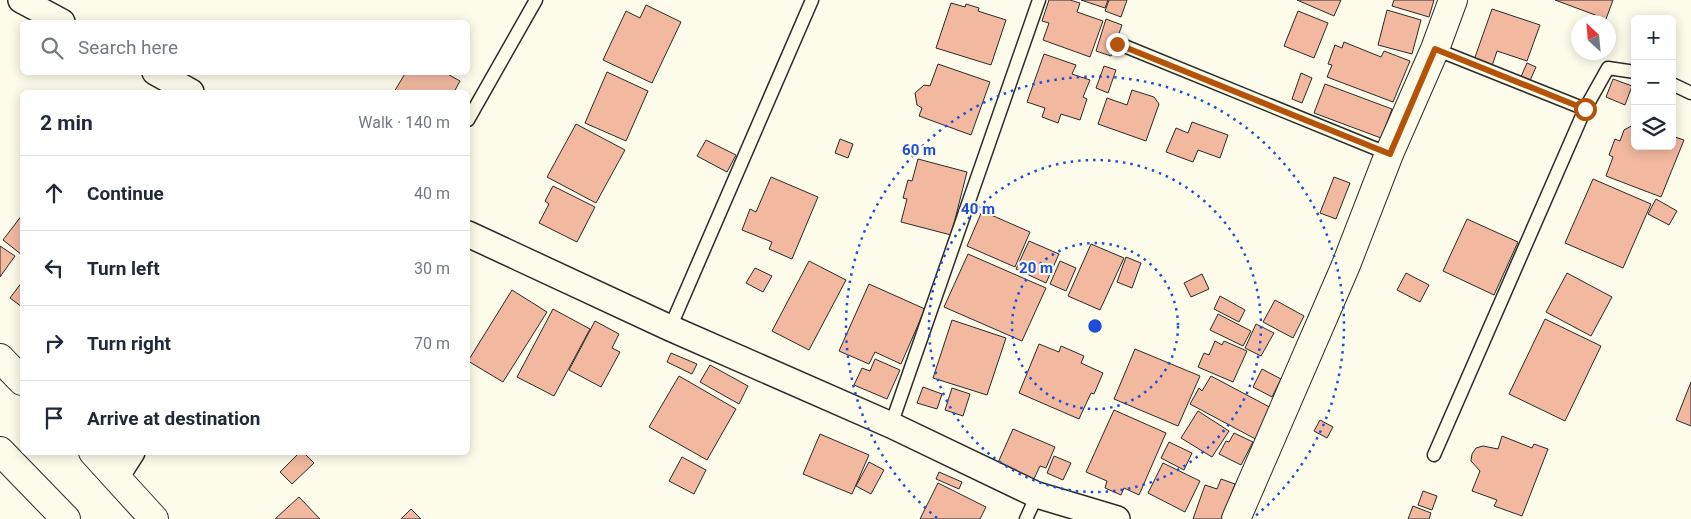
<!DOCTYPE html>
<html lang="en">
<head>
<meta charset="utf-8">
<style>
  :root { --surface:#fff; --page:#f2f2f3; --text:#1f2937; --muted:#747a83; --line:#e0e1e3 }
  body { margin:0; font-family:Roboto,sans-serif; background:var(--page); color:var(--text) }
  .controls { position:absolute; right:15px; top:15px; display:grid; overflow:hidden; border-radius:8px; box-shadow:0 2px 12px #0003 }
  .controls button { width:45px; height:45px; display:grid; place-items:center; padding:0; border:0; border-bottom:1px solid var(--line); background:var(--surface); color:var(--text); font:25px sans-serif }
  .compass { position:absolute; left:1571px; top:15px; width:45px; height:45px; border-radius:50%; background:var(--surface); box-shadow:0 2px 12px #0003; rotate:334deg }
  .stop { position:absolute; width:15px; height:15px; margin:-11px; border:4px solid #b45309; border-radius:50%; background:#fff }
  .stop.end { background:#b45309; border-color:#fff; box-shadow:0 1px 5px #0008 }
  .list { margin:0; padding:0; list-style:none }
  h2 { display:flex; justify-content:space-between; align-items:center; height:65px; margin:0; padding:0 20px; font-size:21px }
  h2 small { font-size:16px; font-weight:400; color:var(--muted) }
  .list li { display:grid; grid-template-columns:32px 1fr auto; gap:15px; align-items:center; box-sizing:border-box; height:75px; padding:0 20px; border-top:1px solid var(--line) }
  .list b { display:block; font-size:19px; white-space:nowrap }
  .list em { font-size:16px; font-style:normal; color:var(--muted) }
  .icon { flex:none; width:28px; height:28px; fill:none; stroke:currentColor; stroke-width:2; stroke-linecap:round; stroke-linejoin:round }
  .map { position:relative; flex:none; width:1691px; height:519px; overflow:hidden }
  .search { position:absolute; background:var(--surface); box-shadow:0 2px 12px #0003; left:20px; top:20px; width:450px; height:55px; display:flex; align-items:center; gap:12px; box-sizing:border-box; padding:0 18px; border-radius:8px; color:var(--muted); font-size:19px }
  .panel { position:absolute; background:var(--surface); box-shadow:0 2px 12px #0003; left:20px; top:90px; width:450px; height:365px; border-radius:8px }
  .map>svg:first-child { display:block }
  .building { fill:#f2b8a0; stroke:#2b2b2b }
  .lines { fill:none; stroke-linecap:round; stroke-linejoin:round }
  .lane-casing { stroke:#2b2b2b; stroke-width:15 }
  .street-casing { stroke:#2b2b2b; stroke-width:28 }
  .secondary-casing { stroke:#2b2b2b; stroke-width:30 }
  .highway-casing { stroke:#2b2b2b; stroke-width:30 }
  .lane { stroke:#fdfbea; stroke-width:12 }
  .street { stroke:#fdfbea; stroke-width:25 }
  .secondary { stroke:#fdfbea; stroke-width:28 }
  .highway { stroke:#fdfbea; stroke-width:28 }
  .route { stroke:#b45309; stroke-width:6 }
  .ring { fill:none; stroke:#1d4ed8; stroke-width:2.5; stroke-dasharray:2.5 5 }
  .centre { fill:#1d4ed8; stroke:#fdfbea; stroke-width:2.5 }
  .ring-label { font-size:15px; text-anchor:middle; font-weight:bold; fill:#1d4ed8; stroke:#fdfbea; stroke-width:4; stroke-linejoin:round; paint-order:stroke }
</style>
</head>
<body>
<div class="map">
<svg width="1691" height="519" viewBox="0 0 1691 519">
  <rect width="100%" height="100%" fill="#fdfbea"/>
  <g class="building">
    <polygon points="1049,0 1070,0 1080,3 1077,12 1103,21 1090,57 1043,40 1049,23 1042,21"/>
    <polygon points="1081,0 1108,0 1105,8"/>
    <polygon points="1109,0 1127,0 1121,17 1105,11"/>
    <polygon points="1297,0 1341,0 1334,16"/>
    <polygon points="1394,0 1434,0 1429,17 1392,6"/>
    <polygon points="1555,0 1613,0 1606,19"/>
    <polygon points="951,3 965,7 966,4 979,8 978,11 1006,20 991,65 936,48"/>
    <polygon points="646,5 681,22 652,83 603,60 626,11 640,18"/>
    <polygon points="1492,9 1540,25 1527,61 1497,51 1492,66 1474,60"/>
    <polygon points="1387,10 1421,20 1412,54 1378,45"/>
    <polygon points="1298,11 1328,23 1314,58 1284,46"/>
    <polygon points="1106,19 1122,25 1111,56 1096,51"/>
    <polygon points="1344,42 1381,57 1384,51 1410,61 1393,102 1327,77 1332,65 1328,64 1335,45 1342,48"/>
    <polygon points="1044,54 1076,65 1072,74 1090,80 1083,97 1087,99 1080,120 1061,114 1058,123 1042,117 1045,108 1027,102"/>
    <polygon points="1527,63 1536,67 1529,83 1520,79"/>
    <polygon points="938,64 990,82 971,135 919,116 922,108 917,105 915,93 924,85 930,86"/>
    <polygon points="1104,66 1116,70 1108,93 1096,88"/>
    <polygon points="406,72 444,72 460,81 454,92 394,92"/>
    <polygon points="607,72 648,91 626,141 585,123"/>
    <polygon points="1301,73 1312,78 1302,103 1292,99"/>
    <polygon points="1613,79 1632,86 1625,105 1606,97"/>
    <polygon points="1325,84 1392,109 1381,138 1314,113"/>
    <polygon points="1132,90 1154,97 1159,104 1146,141 1098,124 1107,98 1127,105"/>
    <polygon points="1192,122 1228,135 1220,158 1198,150 1193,162 1166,152 1176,128 1188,133"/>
    <polygon points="576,124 625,150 596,203 547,177"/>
    <polygon points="1635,124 1635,146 1672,146 1672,136 1684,140 1661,197 1606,176 1613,157 1609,155 1615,139 1620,141 1624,130"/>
    <polygon points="840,139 853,144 848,158 835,153"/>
    <polygon points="706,140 736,155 727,172 697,156"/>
    <polygon points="918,159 967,172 951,235 901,222 907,199 903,198 908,180 912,181"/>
    <polygon points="771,177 818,197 792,259 769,249 772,242 742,230 750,209 756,212"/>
    <polygon points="1334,177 1350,183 1336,219 1320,213"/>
    <polygon points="1593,179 1651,204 1623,268 1565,243"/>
    <polygon points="553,186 595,207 577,242 539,223 549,204 545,201"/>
    <polygon points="1656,199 1677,211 1669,225 1648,214"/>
    <polygon points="982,211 1030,232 1015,267 967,246"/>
    <polygon points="22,215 22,255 3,240"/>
    <polygon points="1467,219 1518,242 1494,295 1443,271"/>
    <polygon points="1029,241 1059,254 1046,283 1016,269"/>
    <polygon points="1091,244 1124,258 1100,310 1068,296"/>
    <polygon points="0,246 15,256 0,277"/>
    <polygon points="968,254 1046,288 1022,341 944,307"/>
    <polygon points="1126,257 1141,263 1132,288 1117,282"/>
    <polygon points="809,261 846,280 809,350 772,331"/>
    <polygon points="1060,261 1076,268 1066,291 1050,284"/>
    <polygon points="755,268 772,276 763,292 746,283"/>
    <polygon points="1406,273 1429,285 1420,302 1397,290"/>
    <polygon points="1567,273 1612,297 1591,336 1546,312"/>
    <polygon points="1202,274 1209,289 1191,297 1184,283"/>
    <polygon points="22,282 22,307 10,298"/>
    <polygon points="869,284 925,309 901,364 875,352 869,364 839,351"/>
    <polygon points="512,290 547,312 503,382 468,361"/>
    <polygon points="1220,296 1245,310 1239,322 1214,309"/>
    <polygon points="1275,300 1304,316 1293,338 1263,322"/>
    <polygon points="553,309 590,329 554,396 517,377"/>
    <polygon points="1218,314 1251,331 1243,346 1210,330"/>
    <polygon points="1545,319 1601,346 1565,421 1509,394"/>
    <polygon points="952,320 1006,338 987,395 933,378"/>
    <polygon points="595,321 619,334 612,348 620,352 601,387 569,370"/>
    <polygon points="1256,324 1274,333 1261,356 1245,348"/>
    <polygon points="1215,341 1222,345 1224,341 1247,351 1233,382 1198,367 1204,353 1209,355"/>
    <polygon points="1039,344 1059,352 1061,346 1084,356 1081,363 1103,373 1094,394 1091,393 1079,419 1019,393"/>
    <polygon points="1135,349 1200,376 1178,426 1114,399"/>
    <polygon points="671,353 697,364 692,374 667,362"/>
    <polygon points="875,359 900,370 887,399 854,385 862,368 870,371"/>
    <polygon points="710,365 748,386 739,404 700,382"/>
    <polygon points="1262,369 1281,379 1272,397 1253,387"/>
    <polygon points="679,376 736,409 707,460 649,427"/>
    <polygon points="1211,376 1277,411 1261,442 1190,404 1199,388 1202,391"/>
    <polygon points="1691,382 1691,426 1676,420"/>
    <polygon points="923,387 942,394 937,409 917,403"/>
    <polygon points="952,388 970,394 963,416 945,410"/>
    <polygon points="1114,410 1166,433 1139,495 1124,488 1121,495 1105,488 1107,481 1086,472"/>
    <polygon points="1198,411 1229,431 1212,457 1181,438"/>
    <polygon points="1320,420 1333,427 1327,438 1314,431"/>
    <polygon points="1013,429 1055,447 1046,468 1040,466 1033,481 997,465"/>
    <polygon points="1234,433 1253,442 1241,465 1219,454 1226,441 1229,442"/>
    <polygon points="820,434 869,455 852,494 803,474"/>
    <polygon points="1502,436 1532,448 1534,444 1548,449 1522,516 1494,506 1497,500 1472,491 1480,471 1471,461 1472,454 1476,448 1483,446 1498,449"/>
    <polygon points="1169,442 1192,453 1184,470 1161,458"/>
    <polygon points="300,452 303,452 314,463 292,484 280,472"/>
    <polygon points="1054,456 1071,463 1063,480 1047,473"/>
    <polygon points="682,457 706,470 694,494 669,481"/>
    <polygon points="869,462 884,470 871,494 856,486"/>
    <polygon points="1163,463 1200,481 1185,512 1148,493"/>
    <polygon points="939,472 962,482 959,489 936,479"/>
    <polygon points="1221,479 1235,484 1222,519 1193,519 1205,485 1217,489"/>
    <polygon points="938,483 986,507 980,519 920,519"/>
    <polygon points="1423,491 1437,496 1432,510 1418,505"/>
    <polygon points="299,497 320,519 275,519"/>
    <polygon points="1413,506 1431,513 1429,519 1408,519"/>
    <polygon points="411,509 421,519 401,519"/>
  </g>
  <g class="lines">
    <g class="lane-casing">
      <g id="lane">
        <polyline points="1117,43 1389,154"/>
        <polyline points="1435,49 1585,109 1608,68 1635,72"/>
        <polyline points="1672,84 1691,93"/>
        <polyline points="468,120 536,0"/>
        <polyline points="670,328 812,0"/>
        <polyline points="891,425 1039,0"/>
        <polyline points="1434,455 1585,109"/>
        <polyline points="1026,519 1037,495"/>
      </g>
    </g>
    <g class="street-casing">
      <g id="street">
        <polyline points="21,0 62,22"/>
        <polyline points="155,72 191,92"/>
        <polyline points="468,234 670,328 891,425 1037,495 1117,519"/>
        <polyline points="116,477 132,452"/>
      </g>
    </g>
    <g class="secondary-casing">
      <polyline id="secondary" points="1236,519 1346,265 1389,154 1435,49 1453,0"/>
    </g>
    <g class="highway-casing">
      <g id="highway">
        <polyline points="0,358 22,381"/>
        <polyline points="0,451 66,519"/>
        <polyline points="93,452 154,519"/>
      </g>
    </g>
    <use href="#lane" class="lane"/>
    <use href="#street" class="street"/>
    <use href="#secondary" class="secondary"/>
    <use href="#highway" class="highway"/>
  </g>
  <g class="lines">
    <polyline class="route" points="1117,44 1390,154 1435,49 1585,109"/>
  </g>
  <g class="ring">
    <circle cx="1095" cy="326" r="83"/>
    <circle cx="1095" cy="326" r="166"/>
    <path d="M937 518A249 249 0 1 1 1253 518"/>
  </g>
  <circle cx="1095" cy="326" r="8" class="centre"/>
  <g class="ring-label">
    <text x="919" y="155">60 m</text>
    <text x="978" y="214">40 m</text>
    <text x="1036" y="273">20 m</text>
  </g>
</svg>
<div class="controls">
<button>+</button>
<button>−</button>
<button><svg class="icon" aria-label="layers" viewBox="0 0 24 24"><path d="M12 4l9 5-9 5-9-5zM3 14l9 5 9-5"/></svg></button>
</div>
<svg class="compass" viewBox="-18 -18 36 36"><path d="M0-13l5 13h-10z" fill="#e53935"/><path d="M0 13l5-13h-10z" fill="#747a83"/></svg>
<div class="stop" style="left:1585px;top:109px"></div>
<div class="stop end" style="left:1117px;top:44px"></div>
<div class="search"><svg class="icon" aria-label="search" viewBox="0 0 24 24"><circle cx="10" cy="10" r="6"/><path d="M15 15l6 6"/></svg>Search here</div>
<section class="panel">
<h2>2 min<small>Walk · 140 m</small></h2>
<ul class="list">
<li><svg class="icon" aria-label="ahead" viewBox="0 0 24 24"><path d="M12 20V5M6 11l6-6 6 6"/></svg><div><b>Continue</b></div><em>40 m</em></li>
<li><svg class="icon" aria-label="left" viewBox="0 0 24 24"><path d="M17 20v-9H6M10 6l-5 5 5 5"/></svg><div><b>Turn left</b></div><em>30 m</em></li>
<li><svg class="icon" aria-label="right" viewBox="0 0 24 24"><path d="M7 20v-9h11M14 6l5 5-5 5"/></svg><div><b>Turn right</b></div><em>70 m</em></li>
<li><svg class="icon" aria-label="arrive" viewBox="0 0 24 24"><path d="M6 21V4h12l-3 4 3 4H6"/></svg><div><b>Arrive at destination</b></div></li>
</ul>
</section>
</div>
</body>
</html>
